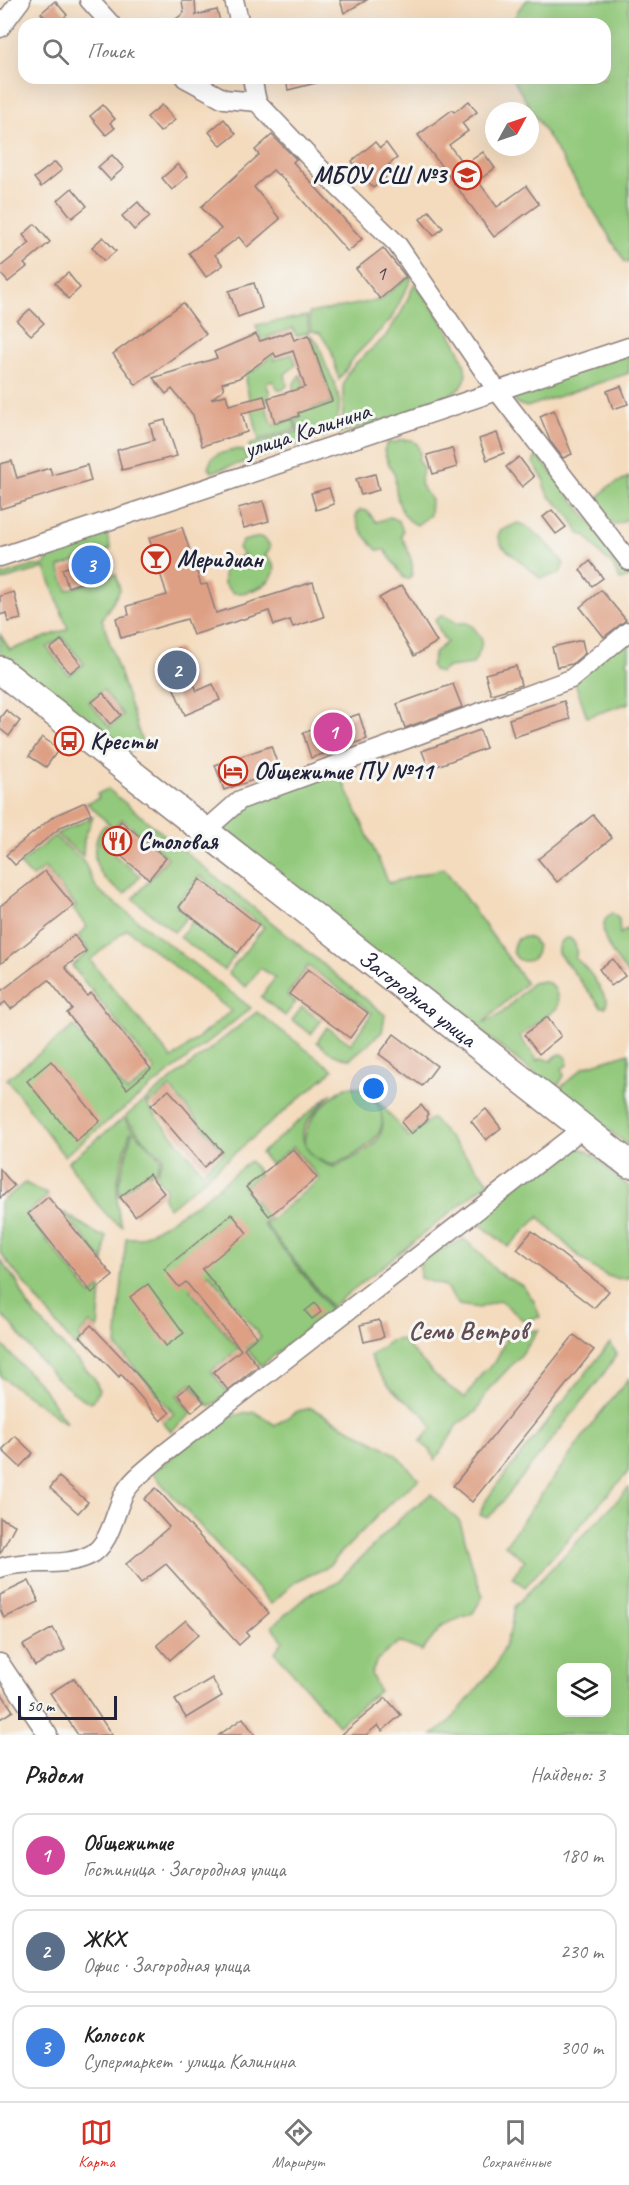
<!DOCTYPE html>
<html lang="ru">
<head>
<meta charset="utf-8">
<style>
  :root { --surface:#fff; --page:#f6f6f6; --text:#222; --muted:#767676; --line:#e0e0e0; --accent:#d93025 }
  body { margin:0; font-family:Caveat,sans-serif; background:var(--page); color:var(--text) }
  .controls { position:absolute; right:18px; bottom:18px; display:grid; overflow:hidden; border-radius:12px; box-shadow:0 6px 24px #0002 }
  .controls button { width:54px; height:54px; display:grid; place-items:center; padding:0; border:0; border-bottom:2px solid var(--line); background:var(--surface); color:var(--text); font:30px sans-serif }
  .compass { position:absolute; left:485px; top:102px; width:54px; height:54px; border-radius:50%; background:var(--surface); box-shadow:0 6px 24px #0002; rotate:50deg }
  .scale { position:absolute; left:18px; bottom:15px; width:99px; box-sizing:border-box; padding-left:6px; border:3px solid #22223b; border-top:0; font-size:16px; line-height:21px; white-space:nowrap; color:#22223b; -webkit-text-stroke:4px #f6f6f2; paint-order:stroke }
  .you { position:absolute; left:374px; top:1089px; width:21px; height:21px; margin:-15px; border:4px solid #fff; border-radius:50%; background:#1a73e8; box-shadow:0 0 0 9px #1a73e833 }
  .badge { display:grid; place-items:center; width:39px; height:39px; border-radius:50%; background:var(--accent); color:#fff; font-size:20px; font-weight:700 }
  .pin { position:absolute; translate:-50% -50%; border:3px solid #fff; box-shadow:0 2px 6px #0006 }
  .list { margin:0; padding:0; list-style:none }
  h2 { display:flex; justify-content:space-between; align-items:center; height:78px; margin:0; padding:0 24px; font-size:26px }
  h2 small { font-size:20px; font-weight:400; color:var(--muted) }
  .list li { display:grid; grid-template-columns:39px 1fr auto; gap:18px; align-items:center; box-sizing:border-box; height:84px; margin:0 12px 12px; padding:0 12px; border:2px solid var(--line); border-radius:18px }
  .list b { display:block; font-size:22px; white-space:nowrap }
  .list p { margin:0; font-size:20px; white-space:nowrap; color:var(--muted) }
  .list em { font-size:20px; font-style:normal; color:var(--muted) }
  .icon { flex:none; width:33px; height:33px; fill:none; stroke:currentColor; stroke-width:2; stroke-linecap:round; stroke-linejoin:round }
  .map { position:relative; flex:none; width:629px; height:1735px; overflow:hidden }
  .search { position:absolute; background:var(--surface); box-shadow:0 6px 24px #0002; left:18px; right:18px; top:18px; height:66px; display:flex; align-items:center; gap:15px; box-sizing:border-box; padding:0 21px; border-radius:18px; color:var(--muted); font-size:22px }
  .sheet { height:366px; background:var(--surface) }
  nav { display:flex; justify-content:space-around; align-items:center; box-sizing:border-box; height:84px; border-top:2px solid var(--line); background:var(--surface); font-size:16px; color:var(--muted) }
  nav a { display:grid; justify-items:center; gap:3px }
  nav .on { color:var(--accent) }
  .map>svg:first-child { display:block }
  .green { fill:#93c97b; stroke:#5a765b; stroke-width:1.5; fill-rule:evenodd }
  .building { fill:#dea085 }
  .lines { fill:none; stroke-linecap:round; stroke-linejoin:round }
  .minor-casing { stroke:#8b7e7c; stroke-width:21 }
  .highway-casing { stroke:#8b7e7c; stroke-width:30 }
  .minor { stroke:#fff; stroke-width:18 }
  .highway { stroke:#fff; stroke-width:27 }
  .labels { text-anchor:middle; dominant-baseline:central; stroke-width:6; stroke-linejoin:round; paint-order:stroke }
  .number-label { font-size:21px; fill:#51424e }
  .poi-label { font-size:24px; font-weight:bold; fill:#22223b; stroke:#f6f6f2; text-anchor:start }
  .street-label { font-size:24px; fill:#22223b; stroke:#f6f6f2 }
  .neighbourhood-label { font-size:26px; font-weight:bold; fill:#644e55; stroke:#f6f6f2 }
</style>
</head>
<body>
<div class="map">
<svg width="629" height="1735" viewBox="0 0 629 1735">
  <rect width="100%" height="100%" fill="#f6f6f2"/>
  <filter id="ink" filterUnits="userSpaceOnUse"><feTurbulence type="fractalNoise" baseFrequency=".0167" numOctaves="2"/><feDisplacementMap in="SourceGraphic" scale="12" xChannelSelector="R" yChannelSelector="G"/><feConvolveMatrix kernelMatrix="1 2 1 2 8 2 1 2 1" color-interpolation-filters="sRGB"/></filter>
  <filter id="wash" filterUnits="userSpaceOnUse"><feTurbulence type="fractalNoise" baseFrequency=".008" numOctaves="4" result="noise"/><feDisplacementMap in="SourceGraphic" scale="24" xChannelSelector="R" yChannelSelector="G"/><feGaussianBlur stdDeviation="1.35" result="paint"/><feColorMatrix in="noise" values="0 0 0 0 0 0 0 0 0 0 0 0 0 0 0 0 0 1.4 0 .05"/><feComposite in="paint" operator="in"/></filter>
  <g filter="url(#wash)">
    <rect width="100%" height="100%" fill="#f4dbbe"/>
    <g class="green">
      <polygon points="527,0 629,0 629,263 625,262 512,78 605,78 605,24 511,24 519,9"/>
      <polygon points="410,276 412,278 391,319 354,357 339,380 331,350 320,333 311,331 309,313 380,300"/>
      <path d="M415,283C429,303 472,356 465,380C458,402 364,426 340,434L343,413V386L347,374L357,362L385,337L401,313Z"/>
      <polygon points="307,316 309,332 296,336 293,328 267,337 274,360 292,354 296,365 285,374 287,386 282,390 278,390 273,381 266,383 270,393 265,405 273,425 293,419 296,429 259,440 245,380 247,379 244,365 252,372 268,360 261,349 263,346 256,325"/>
      <path d="M310,335C321,342 322,356 327,368C329,373 333,378 335,384C343,405 341,439 313,439L309,434H303L297,428L295,419L300,417C295,402 287,387 300,375L312,409L333,402Z"/>
      <polygon points="629,354 629,373 527,407 518,404 508,393"/>
      <polygon points="299,431 302,443 253,459 249,445"/>
      <path d="M399,440H412L417,444L420,453L418,460L423,469L420,484L431,500L430,515L417,525C403,519 398,506 396,490C395,486 396,480 395,476C390,467 386,460 384,450L388,442L395,443Z"/>
      <polygon points="238,449 244,451 247,459 245,462 212,472 208,468 212,458 218,454"/>
      <path d="M539,457L628,569L629,577L620,580L612,564L603,557L586,536L579,534C576,527 572,519 567,513C559,504 548,498 544,486L545,481L533,463L535,458Z"/>
      <path d="M629,477V517C611,533 600,519 596,500L608,487Z"/>
      <path d="M360,510L367,511L376,522L390,517L399,521L403,531L401,536C407,546 418,571 409,579L404,578L385,550H377C370,542 354,525 356,514Z"/>
      <path d="M518,523C531,525 557,553 564,564L559,574L540,578L502,546L498,536L500,531Z"/>
      <path d="M104,525L111,549L59,567L67,590L116,574L120,590L102,619L143,745L116,758L0,666V634L10,650L68,629L45,568L0,581V576L33,566H41L45,564L49,556L45,548ZM62,637L84,664L69,675L47,648ZM103,690L123,715L110,727L89,702Z"/>
      <path d="M260,537C266,539 269,542 270,548L265,555L271,560L275,569C272,586 249,594 233,593L224,584V570L233,559L244,556L238,548L243,541Z"/>
      <path d="M443,615L458,624C471,619 476,631 482,640L480,650L473,664L448,667L440,673L433,670L431,666L435,652L447,642L442,636L435,620Z"/>
      <polygon points="629,634 629,658 626,661 629,664 629,703 587,717 574,680"/>
      <path d="M337,768L389,883L444,868L526,983L483,1023L501,1014L532,983L544,981C555,984 560,997 557,1008L520,1036C524,1046 534,1051 537,1061L542,1058L551,1061L557,1055L561,1054L567,1058V1065L562,1069L564,1076L555,1090L478,1029L480,1025L469,1035L209,831L241,802Z"/>
      <path d="M108,789L385,1015L382,1032L350,1059C336,1058 327,1051 317,1042L327,1027L351,1044L372,1013L308,966L287,995L296,1002L285,1016L261,997L275,978L260,968L246,987L228,973L264,927L200,876L176,906L188,916L174,932L133,899L168,858L122,819L113,828L87,803L99,798L97,794Z"/>
      <polygon points="93,817 84,839 83,856 56,834"/>
      <path d="M105,825L111,829L100,843L140,876L125,894C105,883 90,866 96,842C98,835 99,830 105,825Z"/>
      <path d="M54,836L83,860L97,889L251,1008L64,1156L7,1079L74,1026L127,1092L155,1070L72,966L89,951L78,936L87,927L73,909L76,906L45,868L32,877L20,864ZM127,929L231,1011L172,1059L90,960Z"/>
      <path d="M612,913L619,919L620,934L629,928V976C618,962 589,928 612,913Z"/>
      <polygon points="192,921 235,955 224,970 180,937"/>
      <circle cx="525" cy="949" r="12"/>
      <path d="M569,938C576,941 578,952 575,958C590,970 598,984 607,1001L606,1007H601L558,953C557,945 561,938 569,938Z"/>
      <polygon points="302,1007 321,1021 311,1034 292,1020"/>
      <polygon points="257,1012 333,1070 209,1175 205,1169 224,1152 170,1088 149,1104 146,1100"/>
      <polygon points="629,1053 629,1146 558,1090 584,1067"/>
      <path d="M346,1087H359C408,1120 371,1150 333,1165C277,1150 317,1105 346,1087Z"/>
      <path d="M332,1093C324,1103 313,1112 307,1122C294,1144 315,1162 334,1167C371,1151 399,1135 372,1094L409,1137L432,1118L489,1182L331,1307L265,1224L320,1179L293,1147L271,1165L261,1153Z"/>
      <path d="M144,1101L207,1177L169,1208L163,1199L166,1189C155,1176 153,1175 163,1160L162,1156L146,1142L127,1120L126,1116Z"/>
      <path d="M124,1118L130,1127L161,1159L156,1170L150,1174L148,1172L119,1196V1183L132,1133H130C121,1167 110,1191 122,1226C104,1220 80,1178 68,1162Z"/>
      <path d="M567,1144C602,1151 602,1170 629,1186V1278C625,1278 619,1279 614,1278C590,1272 557,1235 539,1217L508,1247L475,1220Z"/>
      <polygon points="250,1161 260,1174 244,1187 268,1218 263,1224 331,1310 261,1366 246,1348 261,1337 209,1274 190,1290 239,1349 211,1371 228,1393 210,1407 190,1384 177,1395 192,1414 171,1431 163,1422 174,1414 116,1346 126,1238 140,1238 162,1226 202,1200"/>
      <polygon points="25,1183 48,1195 26,1214 91,1295 101,1288 98,1329 90,1323 78,1336 82,1341 75,1347 0,1253 0,1202"/>
      <polygon points="63,1212 99,1235 106,1236 104,1262"/>
      <polygon points="464,1239 481,1254 497,1272 523,1286 534,1301 540,1317 524,1321 500,1300 479,1308 459,1305 445,1286 420,1278 420,1261 431,1253"/>
      <path d="M0,1260L17,1282L29,1307L63,1346L95,1379L99,1390L93,1401L89,1402C62,1388 44,1366 25,1342C15,1330 13,1323 0,1315Z"/>
      <path d="M539,1330L522,1354L489,1389L476,1412L459,1423L435,1460L430,1450L420,1442L432,1428C422,1409 421,1413 406,1401C391,1390 377,1373 370,1356L390,1341L401,1339L440,1380L465,1398L483,1372L496,1361L509,1332Z"/>
      <polygon points="0,1343 44,1389 67,1424 0,1376"/>
      <polygon points="610,1343 617,1354 600,1379 494,1512 487,1518 480,1515 483,1505 496,1486"/>
      <polygon points="629,1378 629,1471 525,1587 512,1577 525,1560 505,1545 598,1416"/>
      <polygon points="311,1408 382,1446 395,1454 419,1479 388,1505 326,1568 296,1581 271,1604 152,1473 221,1417 255,1412 275,1425 298,1411"/>
      <path d="M629,1488V1735H432L447,1725L495,1667L510,1632L515,1606ZM562,1668H606V1712H562Z"/>
      <polygon points="431,1494 460,1522 475,1575 483,1596 473,1613 443,1625 422,1651 399,1642 377,1660 371,1674 379,1691 338,1725 275,1652 283,1641 272,1626 308,1595 335,1584 401,1518"/>
    </g>
    <g id="blocks">
      <g class="building">
        <polygon points="340,0 367,0 344,13"/>
        <polygon points="55,1 67,15 56,24 51,24 41,13"/>
        <polygon points="182,1 195,1 196,15 217,10 220,21 205,24 169,24 184,13"/>
        <polygon points="286,78 319,78 320,82 288,90"/>
        <polygon points="469,101 477,112 462,123 468,131 449,145 464,165 483,152 495,168 478,181 497,207 526,186 539,204 494,237 418,135 452,110 454,112"/>
        <polygon points="103,105 115,119 110,123 115,128 106,135 90,116"/>
        <polygon points="162,105 175,120 160,132 147,117"/>
        <polygon points="224,119 236,134 221,146 209,132"/>
        <polygon points="272,135 296,159 293,162 362,239 348,252 279,174 278,175 273,170 254,187 280,219 247,247 239,237 215,255 223,265 206,277 189,253 221,229 201,207 259,155 255,150"/>
        <polygon points="375,142 380,148 386,143 397,158 381,171 386,178 373,188 352,161"/>
        <polygon points="112,155 124,168 110,180 98,167"/>
        <polygon points="55,162 62,170 41,187 34,178"/>
        <polygon points="178,164 188,176 172,190 162,178"/>
        <polygon points="72,188 87,206 72,218 58,200"/>
        <polygon points="138,202 150,217 134,230 122,216"/>
        <polygon points="429,211 443,228 434,236 420,219"/>
        <polygon points="35,224 50,242 24,264 27,267 8,282 0,273 0,267 30,243 23,235"/>
        <polygon points="103,237 116,251 104,261 92,247"/>
        <polygon points="383,248 406,277 380,299 356,269"/>
        <polygon points="68,273 80,288 68,299 55,283"/>
        <polygon points="254,283 262,308 238,317 229,291"/>
        <polygon points="183,303 206,334 136,385 113,354"/>
        <polygon points="30,309 44,323 31,335 17,321"/>
        <polygon points="291,331 294,340 309,335 332,401 298,413 299,416 275,423 268,398 305,387 293,351 276,357 274,353 239,378 222,383 224,389 211,399 226,395 229,405 264,396 267,407 242,413 247,432 202,446 193,415 172,389 166,394 153,378 217,358 214,352 256,334 260,341"/>
        <polygon points="621,386 628,404 613,409 607,391"/>
        <polygon points="554,410 572,454 563,458 550,441 540,416"/>
        <polygon points="165,420 177,456 122,470 117,450 154,440 150,424"/>
        <polygon points="497,433 504,453 487,460 479,439"/>
        <polygon points="452,448 457,467 433,474 427,455"/>
        <polygon points="519,457 534,477 522,487 506,467"/>
        <polygon points="12,461 17,478 50,468 52,475 87,465 91,481 0,509 0,464"/>
        <polygon points="375,474 379,490 361,495 356,479"/>
        <polygon points="329,488 334,504 316,510 311,493"/>
        <polygon points="263,501 269,521 244,528 238,508"/>
        <polygon points="552,510 566,527 556,534 543,517"/>
        <polygon points="182,527 201,585 207,584 216,613 313,582 324,617 293,627 290,620 274,625 269,611 193,635 187,619 121,638 116,618 129,615 127,606 167,595 149,538"/>
        <polygon points="99,556 105,575 68,587 62,569"/>
        <polygon points="590,561 603,578 592,586 580,570"/>
        <polygon points="402,585 437,642 414,656 379,598"/>
        <polygon points="601,590 626,620 604,637 580,607"/>
        <polygon points="14,592 21,619 8,622 6,613 0,615 0,596"/>
        <polygon points="61,640 81,664 70,673 50,649"/>
        <polygon points="582,640 585,653 572,664 557,667 552,647"/>
        <polygon points="179,648 197,691 213,684 220,700 185,715 160,656"/>
        <polygon points="516,666 521,685 491,694 485,674"/>
        <polygon points="453,684 462,707 405,728 397,704"/>
        <polygon points="103,693 121,715 110,724 92,702"/>
        <polygon points="564,701 570,719 514,737 509,719"/>
        <polygon points="6,710 20,721 9,736 0,729 0,718"/>
        <polygon points="359,714 367,739 311,758 303,733"/>
        <polygon points="480,730 486,748 429,769 422,751"/>
        <polygon points="42,737 59,749 46,767 29,756"/>
        <polygon points="271,746 280,771 224,790 215,765"/>
        <polygon points="85,802 91,814 61,827 15,865 6,855 54,816"/>
        <polygon points="593,815 612,838 557,882 538,859"/>
        <polygon points="121,821 166,858 149,879 104,842"/>
        <polygon points="45,871 74,906 0,964 0,906"/>
        <polygon points="200,879 259,925 238,953 179,907"/>
        <polygon points="74,935 86,951 65,967 87,996 91,993 151,1069 127,1089 67,1013 72,1009 49,980 11,1009 5,1002 0,1006 0,992"/>
        <polygon points="613,959 625,976 611,986 599,969"/>
        <polygon points="308,969 368,1013 350,1038 289,994"/>
        <polygon points="547,1017 561,1036 539,1054 524,1035"/>
        <polygon points="394,1034 437,1066 422,1086 379,1054"/>
        <polygon points="51,1061 100,1121 76,1141 27,1081"/>
        <polygon points="169,1090 222,1151 204,1167 151,1105"/>
        <polygon points="421,1105 428,1114 426,1116 428,1119 411,1134 401,1122"/>
        <polygon points="486,1109 501,1128 486,1140 471,1121"/>
        <polygon points="293,1149 317,1178 269,1216 246,1187"/>
        <polygon points="0,1169 14,1186 0,1198"/>
        <polygon points="149,1174 164,1193 135,1216 120,1197"/>
        <polygon points="48,1197 113,1276 92,1293 28,1214"/>
        <polygon points="232,1214 247,1233 202,1269 257,1337 244,1348 258,1366 228,1390 213,1372 241,1350 186,1282 179,1287 164,1269"/>
        <polygon points="532,1231 609,1291 594,1308 517,1249"/>
        <polygon points="148,1284 184,1333 166,1346 130,1297"/>
        <polygon points="315,1303 321,1312 312,1319 305,1311"/>
        <polygon points="379,1320 384,1337 364,1342 360,1325"/>
        <polygon points="91,1325 130,1366 170,1413 161,1421 121,1374 119,1377 80,1336"/>
        <polygon points="574,1335 594,1350 472,1502 453,1486"/>
        <polygon points="190,1385 204,1402 192,1412 178,1395"/>
        <polygon points="15,1436 33,1453 20,1467 2,1450"/>
        <polygon points="59,1477 88,1502 78,1513 50,1488"/>
        <polygon points="156,1488 269,1613 246,1633 249,1636 239,1645 166,1564 141,1583 126,1564 169,1527 144,1499"/>
        <polygon points="0,1518 15,1525 0,1554"/>
        <polygon points="29,1581 39,1602 4,1618 0,1609 0,1595"/>
        <polygon points="186,1620 199,1634 170,1660 157,1645"/>
        <polygon points="53,1628 65,1650 35,1666 23,1645"/>
        <polygon points="74,1678 112,1735 78,1735 50,1693"/>
        <polygon points="212,1678 222,1696 186,1718 175,1700"/>
        <polygon points="0,1691 13,1711 0,1719"/>
        <polygon points="386,1698 401,1715 382,1731 378,1725 366,1735 341,1735"/>
        <polygon points="243,1718 255,1735 219,1735"/>
      </g>
    </g>
  </g>
  <g filter="url(#ink)">
    <use href="#blocks" fill-opacity="0" stroke="#8b7e7c" stroke-width="1.5"/>
    <g class="lines">
      <g class="minor-casing">
        <g id="minor">
          <polyline points="89,0 111,24"/>
          <polyline points="234,0 240,24"/>
          <polyline points="0,28 21,0"/>
          <polyline points="185,78 224,99 257,102 332,181 397,244 498,392 629,561"/>
          <polyline points="252,78 257,102"/>
          <polyline points="0,557 629,347"/>
          <polyline points="205,831 240,800 571,679 629,631"/>
          <path d="M0,1568C29,1558 62,1569 90,1555C111,1545 115,1509 125,1492C134,1477 152,1465 165,1453L583,1128"/>
          <polyline points="0,1663 48,1735"/>
        </g>
      </g>
      <g class="highway-casing">
        <g id="highway">
          <path id="s1" d="M0,670L629,1164"/>
        </g>
      </g>
      <use href="#minor" class="minor"/>
      <use href="#highway" class="highway"/>
    </g>
  </g>
  <defs>
    <g id="school-ring" transform="scale(1.5)"><circle r="9.5" fill="#f6f6f2" stroke="#c8321e" stroke-width="1.5"/><path d="M0-5L7-2L0 1L-7-2ZM-4 1L0 2.5L4 1V4Q0 6-4 4Z" fill="#c8321e"/></g>
    <g id="bar-ring" transform="scale(1.5)"><circle r="9.5" fill="#f6f6f2" stroke="#c8321e" stroke-width="1.5"/><path d="M-6-5H6L.8 .8V4.5H3.5V6h-7V4.5H-.8V.8Z" fill="#c8321e"/></g>
    <g id="bus-ring" transform="scale(1.5)"><circle r="9.5" fill="#f6f6f2" stroke="#c8321e" stroke-width="1.5"/><path d="M-5-6H5V4H4V6H2V4H-2V6H-4V4H-5ZM-3.5-4V0h7V-4ZM-3.5 1.2v1.5H-2V1.2ZM2 1.2v1.5H3.5V1.2Z" fill="#c8321e"/></g>
    <g id="hotel-ring" transform="scale(1.5)"><circle r="9.5" fill="#f6f6f2" stroke="#c8321e" stroke-width="1.5"/><path d="M-6-4.5h1.5V1H6V5H4.5V3h-9V5H-6ZM-4 0a1.8 1.8 0 1 1 3.6 0ZM.5 0V-2.5h3Q6-2.5 6 0Z" fill="#c8321e"/></g>
    <g id="restaurant-ring" transform="scale(1.5)"><circle r="9.5" fill="#f6f6f2" stroke="#c8321e" stroke-width="1.5"/><path d="M-5-6h1v4h1v-4h1v4h1v-4h1v5L-1.5 .5V6h-2V.5L-5-1ZM5-6V6H3V1.5H1.5Q1.5-4 5-6Z" fill="#c8321e"/></g>
  </defs>
  <g fill-rule="evenodd">
    <use href="#school-ring" x="467" y="175"/>
    <use href="#bar-ring" x="156" y="559"/>
    <use href="#bus-ring" x="69" y="741"/>
    <use href="#hotel-ring" x="233" y="771"/>
    <use href="#restaurant-ring" x="117" y="841"/>
  </g>
  <g class="labels">
    <g class="number-label">
      <text x="381" y="273">1</text>
    </g>
    <g class="poi-label">
      <text x="446" y="175" text-anchor="end">МБОУ СШ №3</text>
      <text x="177" y="559">Меридиан</text>
      <text x="90" y="741">Кресты</text>
      <text x="254" y="771">Общежитие ПУ №11</text>
      <text x="138" y="841">Столовая</text>
    </g>
    <g class="street-label">
      <text transform="translate(307 430) rotate(-18)">улица Калинина</text>
      <text stroke="none"><textPath href="#s1" startOffset="531">Загородная улица</textPath></text>
    </g>
    <g class="neighbourhood-label">
      <text x="468" y="1330">Семь Ветров</text>
    </g>
  </g>
</svg>
<div class="controls">
<button><svg class="icon" aria-label="layers" viewBox="0 0 24 24"><path d="M12 4l9 5-9 5-9-5zM3 14l9 5 9-5"/></svg></button>
</div>
<svg class="compass" viewBox="-18 -18 36 36"><path d="M0-13l5 13h-10z" fill="#e53935"/><path d="M0 13l5-13h-10z" fill="#767676"/></svg>
<div class="scale">50 m</div>
<div class="you"></div>
<div class="pin badge" style="left:333px;top:732px;background:#d1479c">1</div>
<div class="pin badge" style="left:177px;top:670px;background:#5c6f8a">2</div>
<div class="pin badge" style="left:91px;top:565px;background:#3f7fe0">3</div>
<div class="search"><svg class="icon" aria-label="search" viewBox="0 0 24 24"><circle cx="10" cy="10" r="6"/><path d="M15 15l6 6"/></svg>Поиск</div>
</div>
<section class="sheet">
<h2>Рядом<small>Найдено: 3</small></h2>
<ul class="list">
<li><span class="badge" style="background:#d1479c">1</span><div><b>Общежитие</b><p>Гостиница · Загородная улица</p></div><em>180 m</em></li>
<li><span class="badge" style="background:#5c6f8a">2</span><div><b>ЖКХ</b><p>Офис · Загородная улица</p></div><em>230 m</em></li>
<li><span class="badge" style="background:#3f7fe0">3</span><div><b>Колосок</b><p>Супермаркет · улица Калинина</p></div><em>300 m</em></li>
</ul>
</section>
<nav>
<a class="on"><svg class="icon" aria-label="map" viewBox="0 0 24 24"><path d="M3 6l6-2 6 2 6-2v14l-6 2-6-2-6 2zM9 4v14M15 6v14"/></svg>Карта</a>
<a><svg class="icon" aria-label="directions" viewBox="0 0 24 24"><path d="M12 3l9 9-9 9-9-9zM9 14v-3h6M13 9l2 2-2 2"/></svg>Маршрут</a>
<a><svg class="icon" aria-label="saved" viewBox="0 0 24 24"><path d="M7 4h10v16l-5-4-5 4z"/></svg>Сохранённые</a>
</nav>
</body>
</html>
